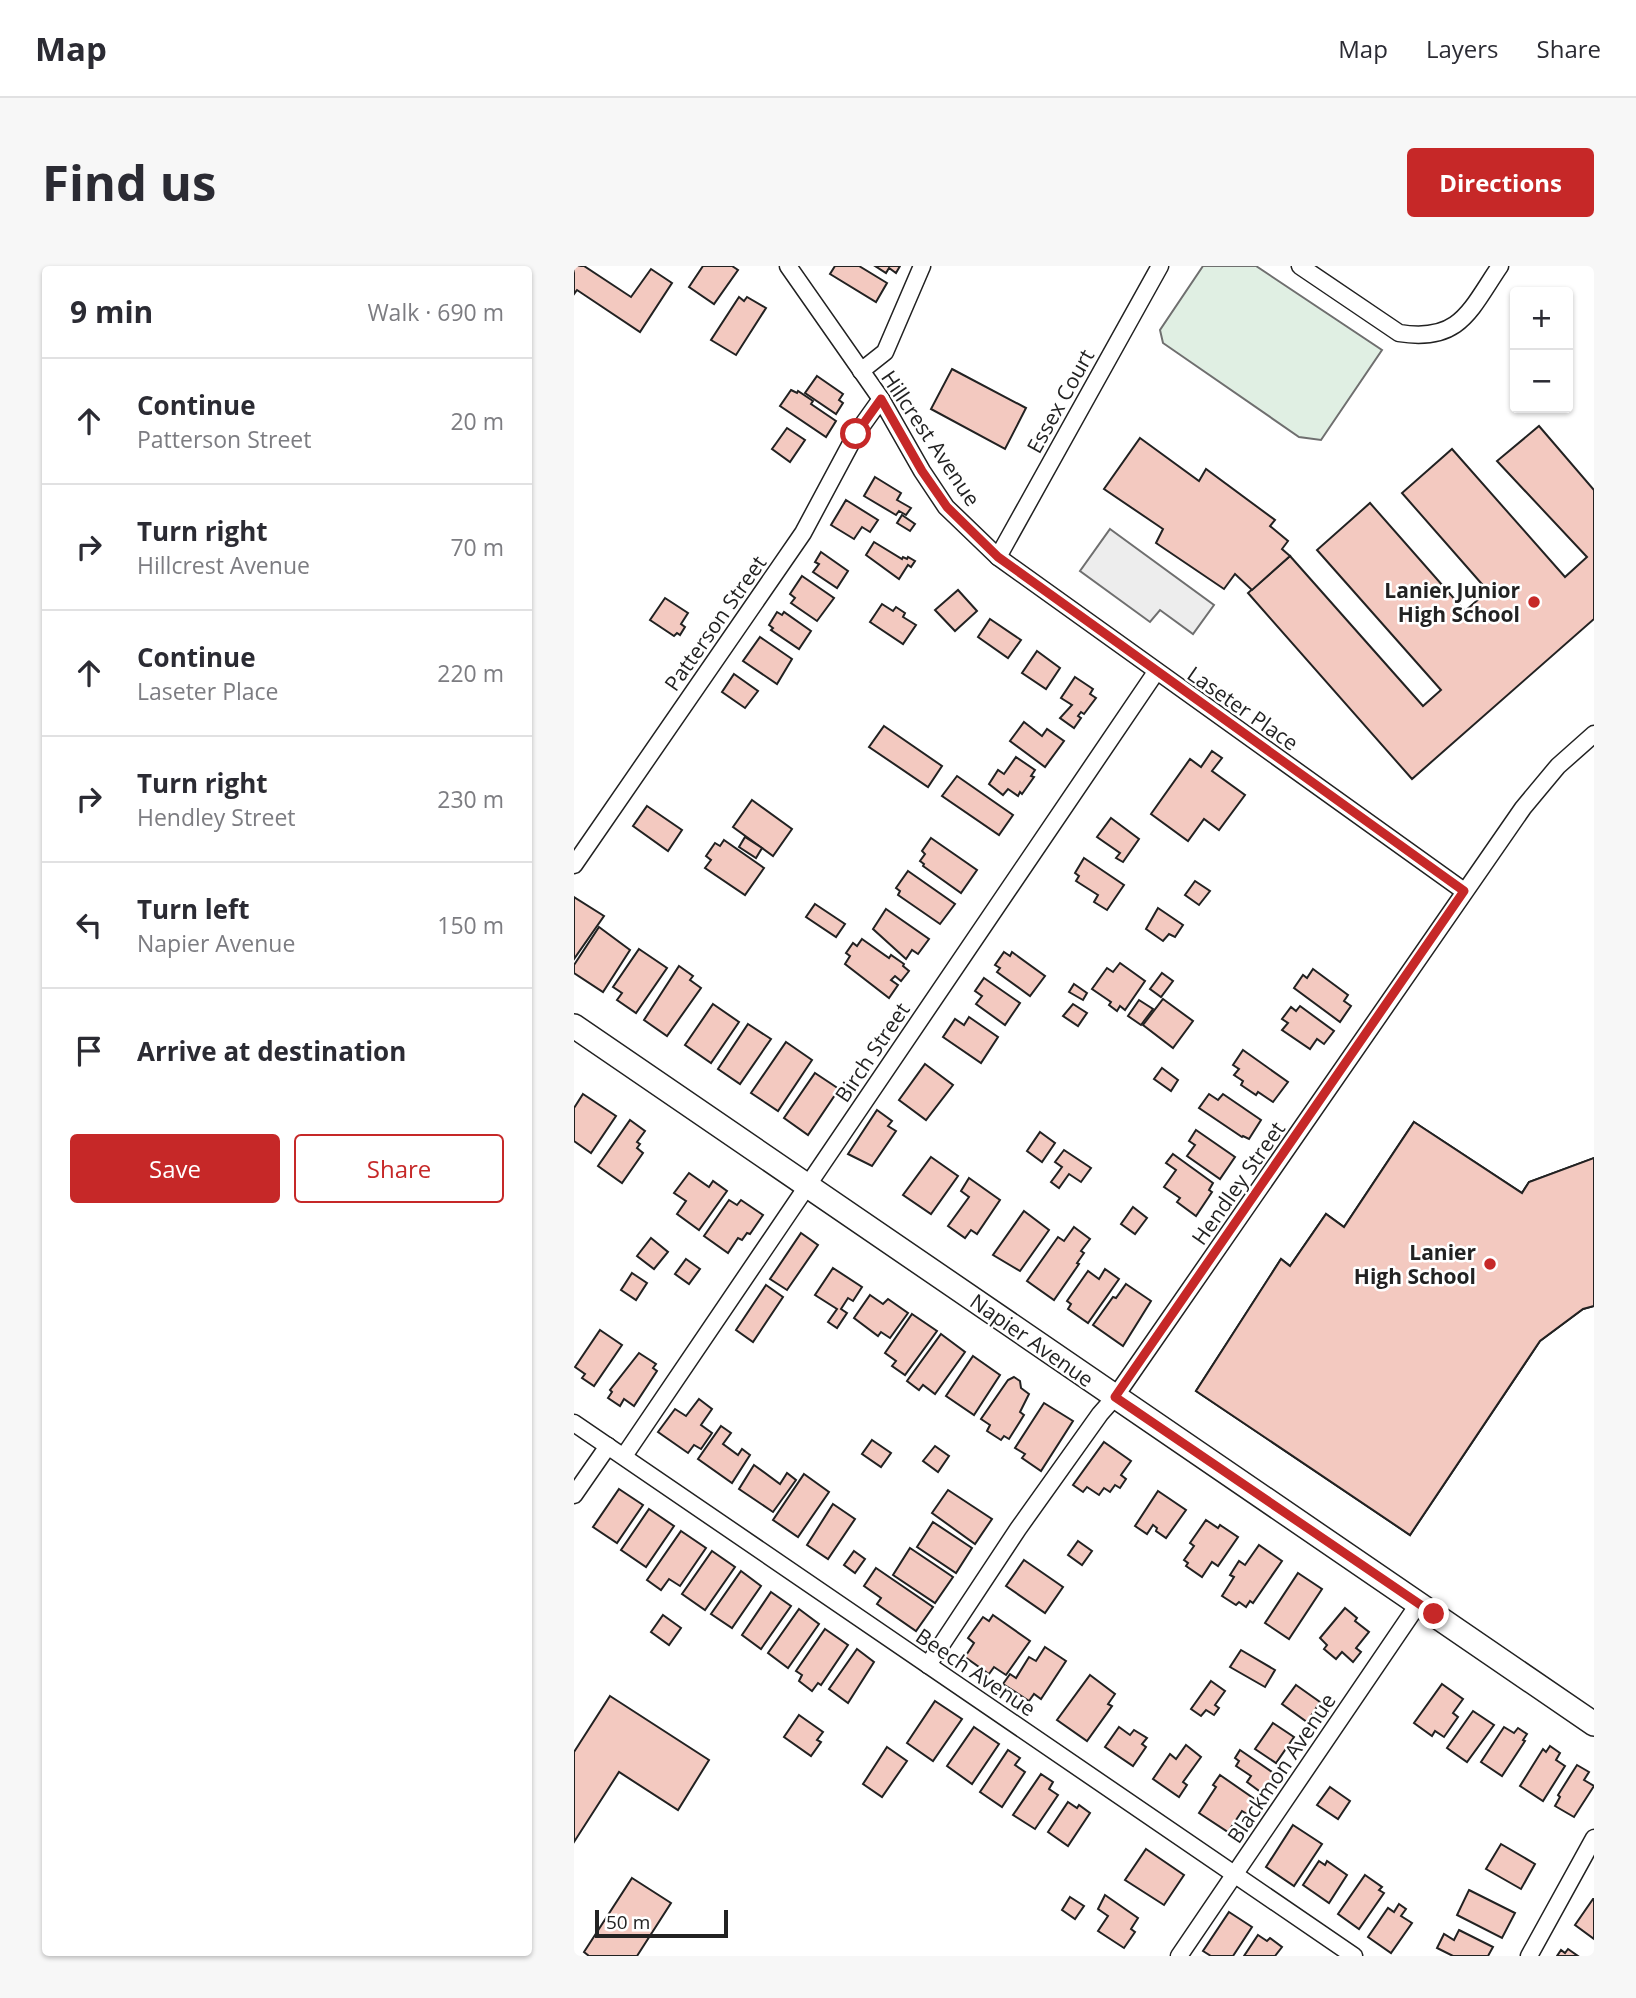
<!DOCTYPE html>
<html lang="en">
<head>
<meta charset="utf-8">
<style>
  :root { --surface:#fff; --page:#f7f7f7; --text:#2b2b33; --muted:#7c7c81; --line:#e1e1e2; --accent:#c62828 }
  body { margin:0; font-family:"Open Sans",sans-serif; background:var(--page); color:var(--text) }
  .controls { position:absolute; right:21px; top:21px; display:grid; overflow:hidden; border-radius:7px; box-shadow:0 2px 5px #0004 }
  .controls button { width:63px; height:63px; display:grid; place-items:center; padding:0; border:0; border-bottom:2px solid var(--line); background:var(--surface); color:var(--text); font:35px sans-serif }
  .scale { position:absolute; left:21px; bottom:18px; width:133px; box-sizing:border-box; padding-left:7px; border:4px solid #222; border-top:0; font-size:19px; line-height:24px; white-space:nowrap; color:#222; -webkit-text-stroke:5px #fff; paint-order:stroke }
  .stop { position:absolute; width:21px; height:21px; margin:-16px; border:5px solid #c62828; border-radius:50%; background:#fff }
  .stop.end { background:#c62828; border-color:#fff; box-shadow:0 2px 7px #0008 }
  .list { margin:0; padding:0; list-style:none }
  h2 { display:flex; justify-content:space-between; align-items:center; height:91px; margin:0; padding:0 28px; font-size:30px }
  h2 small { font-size:23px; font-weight:400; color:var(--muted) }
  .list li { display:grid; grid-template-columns:46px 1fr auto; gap:21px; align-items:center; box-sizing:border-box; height:126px; padding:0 28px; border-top:2px solid var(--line) }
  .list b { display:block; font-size:26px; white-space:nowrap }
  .list p { margin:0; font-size:23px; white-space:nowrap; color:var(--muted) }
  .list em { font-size:23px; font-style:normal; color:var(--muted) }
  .actions { display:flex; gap:14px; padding:21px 28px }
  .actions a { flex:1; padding:16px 0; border:2px solid var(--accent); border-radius:7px; text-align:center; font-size:24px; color:var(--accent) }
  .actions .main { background:var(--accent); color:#fff }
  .icon { flex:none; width:38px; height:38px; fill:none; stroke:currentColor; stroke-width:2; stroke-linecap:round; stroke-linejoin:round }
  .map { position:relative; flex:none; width:1020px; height:1690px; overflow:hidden; border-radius:7px }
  header { display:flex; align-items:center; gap:42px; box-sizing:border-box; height:98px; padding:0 35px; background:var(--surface); border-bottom:2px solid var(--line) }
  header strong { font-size:33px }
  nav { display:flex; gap:38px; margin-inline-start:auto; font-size:24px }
  .intro { display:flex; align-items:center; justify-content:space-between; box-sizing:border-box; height:168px; padding:0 42px }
  h1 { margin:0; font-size:49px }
  .button { padding:18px 32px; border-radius:7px; background:var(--accent); color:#fff; font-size:24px; font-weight:700 }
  main { display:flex; gap:42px; padding:0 42px }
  aside { flex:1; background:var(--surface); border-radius:7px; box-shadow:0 2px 5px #0004 }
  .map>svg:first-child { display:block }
  .green { fill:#e0efe3; stroke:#6f6f6f; stroke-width:2 }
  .parking { fill:#ededed; stroke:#6f6f6f; stroke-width:2 }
  .building { fill:#f3c9c0; stroke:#222; stroke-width:2; fill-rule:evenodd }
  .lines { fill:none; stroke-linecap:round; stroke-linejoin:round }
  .street-casing { stroke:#222; stroke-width:19 }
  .secondary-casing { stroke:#222; stroke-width:26 }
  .street { stroke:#fff; stroke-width:16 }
  .secondary { stroke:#fff; stroke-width:23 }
  .route { stroke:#c62828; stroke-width:9 }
  .poi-dot { fill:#c62828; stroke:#fff; stroke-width:2.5 }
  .labels { text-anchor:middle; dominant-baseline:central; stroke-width:5; stroke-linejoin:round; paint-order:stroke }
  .street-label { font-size:21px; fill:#222; stroke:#fff }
  .poi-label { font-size:21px; font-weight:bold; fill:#222; stroke:#fff; text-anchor:end }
</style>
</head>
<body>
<header>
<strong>Map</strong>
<nav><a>Map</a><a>Layers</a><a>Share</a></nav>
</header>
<div class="intro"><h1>Find us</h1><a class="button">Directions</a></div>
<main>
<aside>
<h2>9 min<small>Walk · 690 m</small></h2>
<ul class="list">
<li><svg class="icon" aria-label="ahead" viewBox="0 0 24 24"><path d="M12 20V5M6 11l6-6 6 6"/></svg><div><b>Continue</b><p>Patterson Street</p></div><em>20 m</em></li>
<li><svg class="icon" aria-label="right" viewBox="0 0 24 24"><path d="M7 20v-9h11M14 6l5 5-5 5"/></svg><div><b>Turn right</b><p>Hillcrest Avenue</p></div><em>70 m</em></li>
<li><svg class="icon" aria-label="ahead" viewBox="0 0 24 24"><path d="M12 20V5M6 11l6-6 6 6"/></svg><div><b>Continue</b><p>Laseter Place</p></div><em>220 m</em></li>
<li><svg class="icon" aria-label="right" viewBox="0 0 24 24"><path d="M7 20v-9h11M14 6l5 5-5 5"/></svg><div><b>Turn right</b><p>Hendley Street</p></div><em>230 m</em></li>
<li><svg class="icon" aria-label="left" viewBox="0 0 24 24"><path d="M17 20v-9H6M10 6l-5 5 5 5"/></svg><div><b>Turn left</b><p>Napier Avenue</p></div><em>150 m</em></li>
<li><svg class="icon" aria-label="arrive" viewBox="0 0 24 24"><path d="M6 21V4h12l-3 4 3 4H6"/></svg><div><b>Arrive at destination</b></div></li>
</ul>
<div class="actions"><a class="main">Save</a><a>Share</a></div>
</aside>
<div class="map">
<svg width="1020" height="1690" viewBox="0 0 1020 1690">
  <rect width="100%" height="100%" fill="#fff"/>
  <polygon class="green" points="629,0 682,0 808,84 747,174 725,171 589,77 586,64"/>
  <polygon class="parking" points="536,263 640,339 619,368 586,344 576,356 506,305"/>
  <g class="building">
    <polygon points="0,0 10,0 57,31 77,3 98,17 66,66 3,24 0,28"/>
    <polygon points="129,0 158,0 164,4 140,38 115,21"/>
    <polygon points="261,0 285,0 313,17 302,36 256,8"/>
    <polygon points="301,0 326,0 322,7 315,2 312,7"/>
    <polygon points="165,31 170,35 173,31 192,42 162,89 137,74"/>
    <polygon points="378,103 452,142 431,183 357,143"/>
    <polygon points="243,110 269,128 265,134 269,137 262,148 231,127"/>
    <polygon points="217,124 223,127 224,125 239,135 237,138 262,155 252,171 206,140"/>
    <polygon points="965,160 1020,224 1020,353 838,513 674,327 716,290 849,440 867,424 743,284 796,237 891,345 914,325 828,227 878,183 991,311 1013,291 923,195"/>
    <polygon points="213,162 231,174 216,196 198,183"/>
    <polygon points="566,172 625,215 632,203 701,254 696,260 714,275 708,283 716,290 678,324 661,308 650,323 582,277 589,263 530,223"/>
    <polygon points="301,211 327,227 323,234 337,242 332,249 325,245 322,249 290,230"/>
    <polygon points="272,234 304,254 296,266 288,261 280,273 257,259"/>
    <polygon points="328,249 341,258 336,265 323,257"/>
    <polygon points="300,276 328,293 329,291 333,293 334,291 341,295 337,301 334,299 325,313 292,289"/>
    <polygon points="247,286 274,305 263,322 239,306 245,298 241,296"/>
    <polygon points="228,310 260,332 243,355 217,337 221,332 216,328"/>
    <polygon points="384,324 403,345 381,365 361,344"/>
    <polygon points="91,332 114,347 107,358 111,361 106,369 103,367 100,370 76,354"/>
    <polygon points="308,338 319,345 322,341 331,347 329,351 342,359 329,378 296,356"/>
    <polygon points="203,346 208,349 210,346 237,365 225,383 197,364 199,362 195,359"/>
    <polygon points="416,353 447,374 434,392 404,371"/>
    <polygon points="186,371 218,393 203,418 169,395"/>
    <polygon points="463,385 486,402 472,423 448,407"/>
    <polygon points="160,408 184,425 171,442 148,426"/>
    <polygon points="501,411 519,423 516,428 522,432 510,448 507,446 504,450 507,452 500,462 486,452 498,439 487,432"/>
    <polygon points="450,456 468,470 473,463 490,475 471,501 436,475"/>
    <polygon points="310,460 368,500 354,521 295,481"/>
    <polygon points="638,485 648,492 638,505 671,529 645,564 630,553 614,575 577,548 616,493 627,501"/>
    <polygon points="442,491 461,504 457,510 460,511 448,528 446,526 444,530 434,523 429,529 415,518 424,504 430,508"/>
    <polygon points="383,510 439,549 425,569 368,530"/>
    <polygon points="178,534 218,563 199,590 159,561"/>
    <polygon points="73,540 108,564 94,585 59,560"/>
    <polygon points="537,552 565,573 549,596 542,592 546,587 523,571"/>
    <polygon points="171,571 188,582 182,592 165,581"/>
    <polygon points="357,572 403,604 387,627 349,600 350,598 346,595 351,588 348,585"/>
    <polygon points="150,574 190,602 171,629 131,602 137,594 132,590 141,577 146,580"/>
    <polygon points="510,592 550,619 533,644 520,636 524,629 502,615 505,610 501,607"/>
    <polygon points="334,605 381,638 366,658 324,629 326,625 322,622"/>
    <polygon points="621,615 636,625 625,639 611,629"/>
    <polygon points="0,631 30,650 0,693"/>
    <polygon points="241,638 271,658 262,671 232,651"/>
    <polygon points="584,642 609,659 601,671 595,668 589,675 572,663"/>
    <polygon points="312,643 355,673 344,688 338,684 332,693 299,663"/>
    <polygon points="25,661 56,684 29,726 0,707 0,699"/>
    <polygon points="288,673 315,692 317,689 330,698 329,700 335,705 327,715 321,710 317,714 324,719 315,732 271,698 276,690 272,687 279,677 283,680"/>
    <polygon points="65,683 93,702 62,747 43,734 48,727 39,721"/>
    <polygon points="430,686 436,690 438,686 471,710 456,730 423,706 426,702 421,699"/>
    <polygon points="546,697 571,715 551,744 546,740 543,745 535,739 537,736 518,723 533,702 539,706"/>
    <polygon points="105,700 119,710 116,714 127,722 93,770 70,754"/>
    <polygon points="739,703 774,729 770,735 777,740 766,756 720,722 729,709 733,712"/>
    <polygon points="588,707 599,715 587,731 576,723"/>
    <polygon points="410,712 446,737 431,759 402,738 408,730 401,725"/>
    <polygon points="500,718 513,727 509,734 495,726"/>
    <polygon points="589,733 619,755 599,782 569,759"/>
    <polygon points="565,734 579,743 567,759 554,750"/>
    <polygon points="139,738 165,756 137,797 111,779"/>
    <polygon points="499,738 513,747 504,760 489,750"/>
    <polygon points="726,740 760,765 750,778 743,773 736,783 708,764 714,757 708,753 717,741 722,745"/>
    <polygon points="395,751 424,771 407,797 369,771 381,753 390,759"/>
    <polygon points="174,758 197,773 166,818 144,803"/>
    <polygon points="212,776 238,794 204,845 177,827"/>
    <polygon points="669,784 714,816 699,836 684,826 682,829 667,819 669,815 660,809 665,803 659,799"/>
    <polygon points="351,798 379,819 352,854 325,834"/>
    <polygon points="588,802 604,814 597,825 580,813"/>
    <polygon points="241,807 265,823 234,869 210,852"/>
    <polygon points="9,828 42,850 17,887 0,875 0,842"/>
    <polygon points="635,828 644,834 649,828 687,854 675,873 669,870 668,871 625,842"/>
    <polygon points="303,844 318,855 314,860 322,865 298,900 274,888"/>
    <polygon points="56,854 71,865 63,876 66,878 63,882 69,887 48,917 24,900"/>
    <path d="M840,856L948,927L955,916L1020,892V1040L1009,1043L966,1075L836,1269L622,1125L707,993L716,1000L752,948L770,961ZM754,1044L833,1099L804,1141L805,1159L795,1173L706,1114Z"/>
    <polygon points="840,856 948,927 955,916 1020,892 1020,1040 1009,1043 966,1075 836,1269 622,1125 707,993 716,1000 752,948 770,961"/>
    <polygon points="622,864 661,891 646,913 613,890 621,879 615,875"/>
    <polygon points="466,866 481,877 468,896 453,885"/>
    <polygon points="490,884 517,902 507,916 495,908 485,922 477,916 488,901 481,896"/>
    <polygon points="599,888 639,917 635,924 638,926 622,950 603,936 606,932 590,921 602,904 592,897"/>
    <polygon points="357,891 384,910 357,948 329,929"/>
    <polygon points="115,907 135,921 139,915 153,925 125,964 103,948 112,935 100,927"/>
    <polygon points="395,912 426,934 403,968 397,964 391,972 374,960 395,931 387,925"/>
    <polygon points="155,934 163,939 167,934 189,949 176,968 173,967 168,974 164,972 154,987 130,970"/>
    <polygon points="559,941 573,952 561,968 547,958"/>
    <polygon points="450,945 475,964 446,1005 419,989"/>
    <polygon points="500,961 516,973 507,985 510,987 503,997 505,998 480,1034 453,1015 484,971 490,975"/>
    <polygon points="227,967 244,979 213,1024 196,1013"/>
    <polygon points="77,972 94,986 80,1003 63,990"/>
    <polygon points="112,993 126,1003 115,1018 101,1008"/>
    <polygon points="259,1002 288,1021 279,1035 274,1032 267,1043 273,1047 263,1062 254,1056 263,1043 241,1029"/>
    <polygon points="531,1003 545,1013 514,1057 494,1043 497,1038 493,1035 514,1005 525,1013"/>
    <polygon points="58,1007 73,1017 62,1034 47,1024"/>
    <polygon points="552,1018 577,1035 549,1080 519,1059 539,1031 542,1032"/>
    <polygon points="192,1019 209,1031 179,1076 162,1064"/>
    <polygon points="296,1029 309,1038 314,1033 334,1047 316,1072 307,1066 304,1070 280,1052"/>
    <polygon points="338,1048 363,1065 331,1109 318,1100 322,1095 311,1087"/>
    <polygon points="26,1064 48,1079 20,1120 8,1112 11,1108 1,1101"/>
    <polygon points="367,1068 391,1086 361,1128 349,1119 345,1124 333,1115"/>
    <polygon points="65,1087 82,1098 79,1102 83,1105 60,1140 50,1133 46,1140 34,1132 38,1126 36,1124"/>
    <polygon points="399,1090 426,1109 400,1149 372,1130"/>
    <polygon points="440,1111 446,1115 447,1122 455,1128 446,1146 450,1149 435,1173 430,1170 427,1174 413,1165 416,1159 407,1153 434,1114"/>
    <polygon points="125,1133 138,1143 127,1159 138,1167 127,1183 120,1179 114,1187 84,1166 101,1143 112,1150"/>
    <polygon points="470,1137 499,1155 467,1205 448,1192 451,1188 441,1182"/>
    <polygon points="147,1160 157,1167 149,1178 164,1189 168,1183 176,1189 158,1217 124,1193"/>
    <polygon points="298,1174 317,1187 307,1201 288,1188"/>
    <polygon points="530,1176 557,1195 547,1209 552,1213 546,1222 541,1219 536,1226 530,1222 525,1229 513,1221 509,1226 499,1219"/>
    <polygon points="361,1180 375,1190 364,1206 349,1195"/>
    <polygon points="180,1199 206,1218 213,1207 222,1214 199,1246 165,1223"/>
    <polygon points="230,1208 255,1226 224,1271 199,1254"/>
    <polygon points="45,1223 69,1239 43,1277 19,1261"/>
    <polygon points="374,1224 418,1253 401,1278 358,1247"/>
    <polygon points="584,1225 612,1244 592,1272 582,1265 583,1262 579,1259 573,1268 561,1260"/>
    <polygon points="259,1238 281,1253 254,1293 233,1279"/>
    <polygon points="75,1243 100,1260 72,1301 47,1284"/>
    <polygon points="632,1254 644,1262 646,1259 664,1271 644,1300 638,1296 628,1311 612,1300 614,1297 610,1294 620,1280 616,1277"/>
    <polygon points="359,1256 398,1282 382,1307 343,1281"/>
    <polygon points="107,1265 132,1282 106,1320 95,1313 87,1324 73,1314"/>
    <polygon points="504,1275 518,1285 508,1299 494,1289"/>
    <polygon points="685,1279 708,1295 679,1337 676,1335 672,1341 665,1336 662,1339 648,1330 660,1311 656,1309 665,1295 671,1299"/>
    <polygon points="336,1282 379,1311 361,1337 319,1309"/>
    <polygon points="138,1285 161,1301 131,1344 108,1328"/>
    <polygon points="280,1285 291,1293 281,1307 270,1299"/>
    <polygon points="450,1294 489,1321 471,1347 432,1320"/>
    <polygon points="302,1302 359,1341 342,1365 303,1338 307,1332 290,1320"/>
    <polygon points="167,1305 187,1320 158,1362 137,1348"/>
    <polygon points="724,1307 748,1323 715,1373 691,1357"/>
    <polygon points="197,1326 217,1340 187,1383 168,1369"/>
    <polygon points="771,1342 783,1352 781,1355 795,1366 782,1382 787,1386 779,1396 768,1386 762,1393 750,1383 753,1379 746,1372"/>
    <polygon points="225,1343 245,1358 214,1402 194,1387"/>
    <polygon points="89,1349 107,1362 95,1379 77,1366"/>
    <polygon points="419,1349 456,1375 432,1409 420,1401 415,1408 391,1391 400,1377 394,1372 409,1351 415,1355"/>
    <polygon points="251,1363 274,1379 247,1419 244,1417 238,1425 225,1415 228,1409 222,1405"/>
    <polygon points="471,1381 492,1395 467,1433 460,1428 455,1435 429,1418 436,1408 442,1412 455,1391 462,1395"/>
    <polygon points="283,1383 300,1396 274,1437 255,1423"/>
    <polygon points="667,1384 701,1404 691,1421 656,1401"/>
    <polygon points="516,1409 541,1428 534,1438 538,1440 513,1475 483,1454"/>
    <polygon points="637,1415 651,1425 641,1439 645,1442 640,1449 632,1444 627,1450 617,1443"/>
    <polygon points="868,1418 889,1433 879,1447 884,1451 870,1471 861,1465 858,1470 840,1457"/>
    <polygon points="722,1419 746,1436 733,1456 708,1438"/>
    <polygon points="36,1430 135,1494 104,1544 45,1506 0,1576 0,1486"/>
    <polygon points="361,1435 388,1453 359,1495 333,1477"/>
    <polygon points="899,1445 920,1459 893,1496 873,1482"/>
    <polygon points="225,1449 249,1466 243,1474 247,1476 237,1490 210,1471"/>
    <polygon points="699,1457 720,1471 702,1497 681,1483"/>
    <polygon points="400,1461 425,1478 398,1518 373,1500"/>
    <polygon points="545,1461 556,1469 560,1464 573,1472 568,1478 572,1481 559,1500 531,1481"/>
    <polygon points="930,1461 940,1467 944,1462 953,1468 949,1474 951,1475 928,1510 907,1496"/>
    <polygon points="612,1479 627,1491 609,1516 613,1519 605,1531 579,1513 596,1488 602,1493"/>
    <polygon points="976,1480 986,1487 982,1494 991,1500 969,1535 946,1520 969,1483 972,1486"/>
    <polygon points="313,1481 333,1495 308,1531 289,1518"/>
    <polygon points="434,1484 446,1492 441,1499 451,1506 428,1541 406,1526"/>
    <polygon points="666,1484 701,1508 688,1527 673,1516 677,1510 662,1500 665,1495 661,1492"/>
    <polygon points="1003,1499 1015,1506 1010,1514 1020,1520 1000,1551 981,1540 986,1531 984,1529"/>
    <polygon points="467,1508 479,1516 475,1523 484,1529 461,1563 439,1549"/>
    <polygon points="646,1509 682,1534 673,1548 668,1545 654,1566 625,1547 642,1521 639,1519"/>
    <polygon points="756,1521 776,1535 764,1553 743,1539"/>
    <polygon points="494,1536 503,1542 505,1539 516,1547 494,1580 474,1566"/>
    <polygon points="719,1559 748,1578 720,1620 692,1601"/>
    <polygon points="927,1578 961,1598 947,1623 912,1603"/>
    <polygon points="572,1583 610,1609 590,1639 551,1614"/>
    <polygon points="745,1595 751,1599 753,1595 773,1609 755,1637 729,1619"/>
    <polygon points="791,1609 808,1621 805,1624 810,1627 785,1663 764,1648"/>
    <polygon points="58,1612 97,1637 63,1690 15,1690 10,1686"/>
    <polygon points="895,1624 941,1647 928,1672 883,1649"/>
    <polygon points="531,1629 564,1652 557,1663 561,1666 550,1682 524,1665 534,1650 524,1643"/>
    <polygon points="496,1631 510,1640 501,1653 488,1644"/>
    <polygon points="1019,1633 1020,1633 1020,1673 1001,1659"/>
    <polygon points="825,1638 832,1643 827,1650 838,1657 817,1687 794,1671 814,1642 820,1646"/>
    <polygon points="655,1646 678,1661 659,1690 637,1690 629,1685"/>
    <polygon points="885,1664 919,1681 914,1690 879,1690 863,1682 870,1668 880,1674"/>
    <polygon points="684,1669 693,1675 696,1672 708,1681 701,1690 670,1690"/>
    <polygon points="994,1683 1004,1690 983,1690 987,1684 991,1687"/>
  </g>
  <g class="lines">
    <g class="street-casing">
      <g id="street">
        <polyline points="214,0 307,133 348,205 372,241 424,291 890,625"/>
        <path d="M726,0L825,67C886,77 896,44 926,0"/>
        <polyline points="287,105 311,86 348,0"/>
        <polyline points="424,291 586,0"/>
        <polyline points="0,599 229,267 282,168 307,133"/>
        <polyline points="0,1157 780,1690"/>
        <polyline points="50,1190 582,406"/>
        <polyline points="0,1229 34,1180"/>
        <polyline points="354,1399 444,1263 526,1148 541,1131 949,542 984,500 1020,468"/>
        <polyline points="605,1690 845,1337"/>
        <polyline points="955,1690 1020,1572"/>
      </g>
    </g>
    <g class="secondary-casing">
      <polyline id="secondary" points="0,760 1020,1458"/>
    </g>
    <use href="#street" class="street"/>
    <use href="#secondary" class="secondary"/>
  </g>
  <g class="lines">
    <polyline class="route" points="282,168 307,133 348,205 373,241 424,291 890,625 541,1131 860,1348"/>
  </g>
  <g class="poi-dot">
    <circle cx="960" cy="336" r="7"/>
    <circle cx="916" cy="998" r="7"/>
  </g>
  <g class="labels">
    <g class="street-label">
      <text transform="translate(486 135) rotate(-61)">Essex Court</text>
      <text transform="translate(357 172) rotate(56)">Hillcrest Avenue</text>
      <text transform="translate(141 357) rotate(-55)">Patterson Street</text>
      <text transform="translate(669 442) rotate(35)">Laseter Place</text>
      <text transform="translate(298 786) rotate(-56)">Birch Street</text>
      <text transform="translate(664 917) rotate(-55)">Hendley Street</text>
      <text transform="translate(458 1074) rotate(35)">Napier Avenue</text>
      <text transform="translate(402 1406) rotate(34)">Beech Avenue</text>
      <text transform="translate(707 1502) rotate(-56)">Blackmon Avenue</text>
    </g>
    <g class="poi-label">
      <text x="946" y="324">Lanier Junior<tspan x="946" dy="24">High School</tspan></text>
      <text x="902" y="986">Lanier<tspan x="902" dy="24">High School</tspan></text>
    </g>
  </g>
</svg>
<div class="controls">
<button>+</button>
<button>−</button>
</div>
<div class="scale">50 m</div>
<div class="stop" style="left:282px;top:168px"></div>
<div class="stop end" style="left:860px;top:1348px"></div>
</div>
</main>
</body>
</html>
